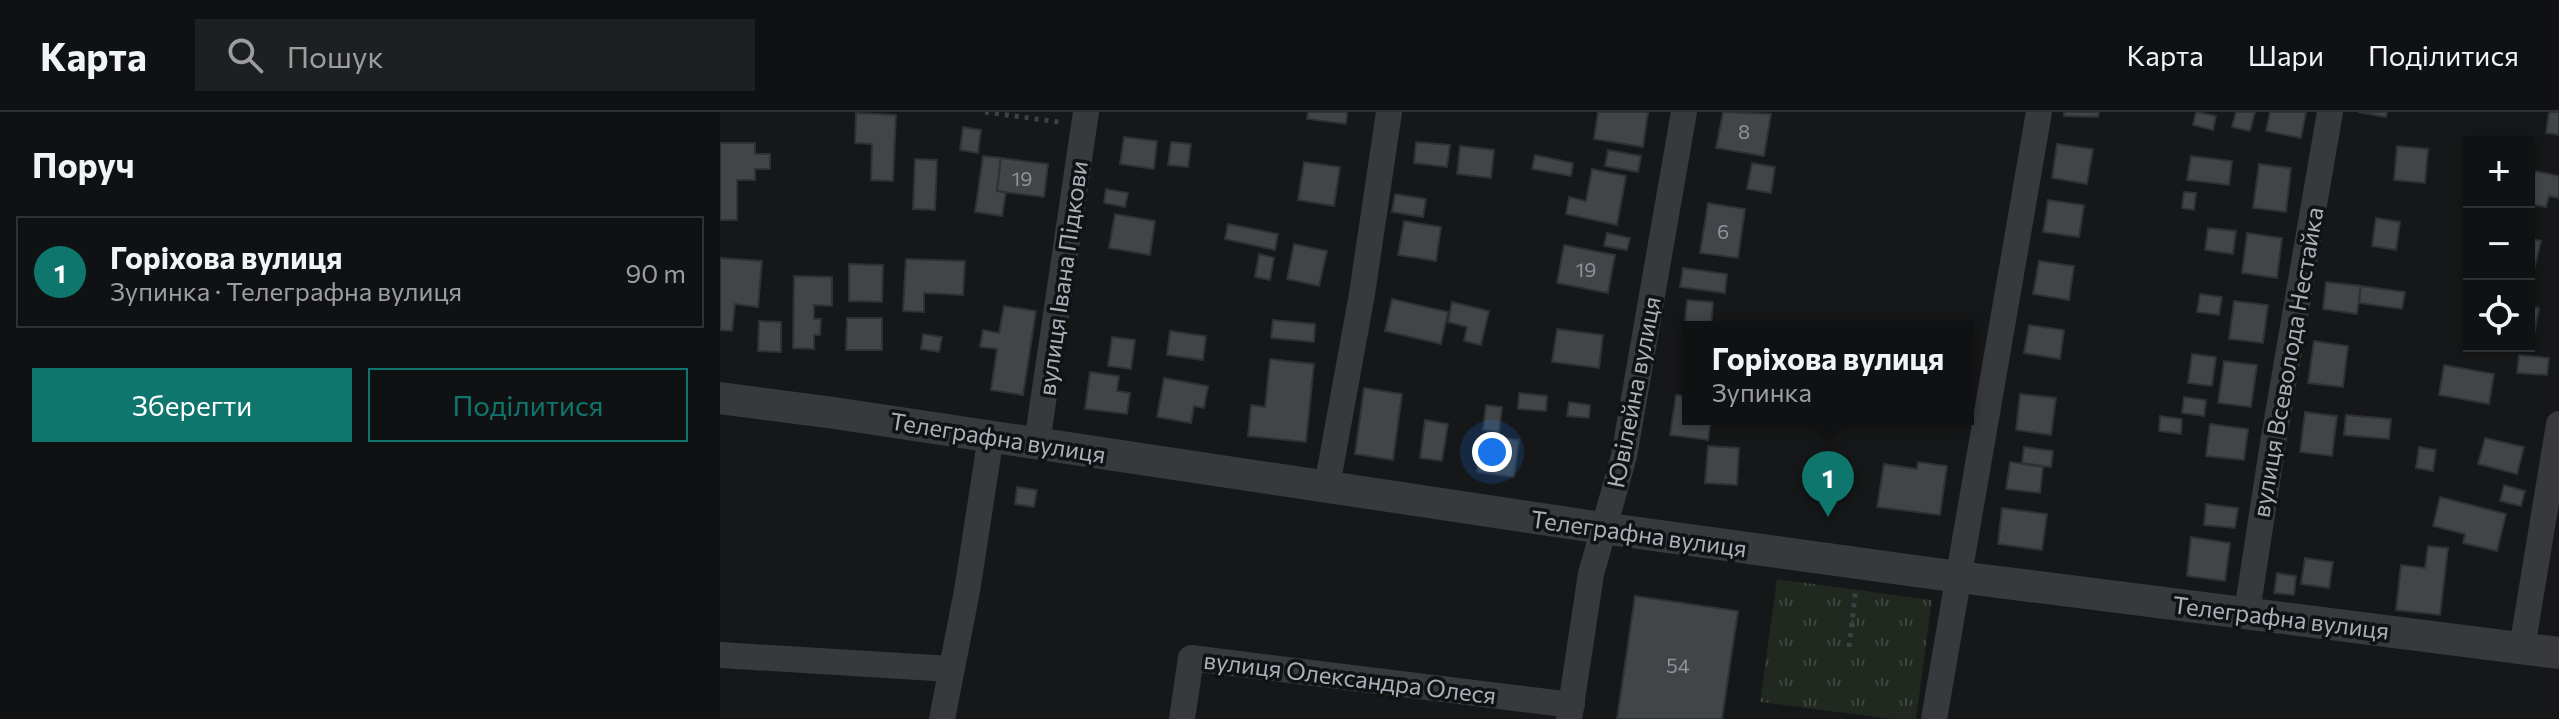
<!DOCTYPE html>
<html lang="uk">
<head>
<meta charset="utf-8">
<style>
  :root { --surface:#101112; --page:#1e1f20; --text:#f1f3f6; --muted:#9c9d9f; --line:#303132; --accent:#0f766e }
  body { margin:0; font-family:Commissioner,sans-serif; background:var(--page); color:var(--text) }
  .controls { position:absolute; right:24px; top:24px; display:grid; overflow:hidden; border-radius:0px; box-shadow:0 2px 6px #0004 }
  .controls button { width:72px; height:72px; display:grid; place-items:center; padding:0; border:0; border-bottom:2px solid var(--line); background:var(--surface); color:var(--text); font:40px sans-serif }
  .you { position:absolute; left:772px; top:340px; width:28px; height:28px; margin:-20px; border:6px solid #fff; border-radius:50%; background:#1a73e8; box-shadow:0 0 0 12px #1a73e833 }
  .badge { display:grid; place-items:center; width:52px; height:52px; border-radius:50%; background:var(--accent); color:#fff; font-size:26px; font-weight:700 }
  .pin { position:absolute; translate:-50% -66px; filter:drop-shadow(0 2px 4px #0008) }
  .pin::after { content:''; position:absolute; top:42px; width:28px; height:24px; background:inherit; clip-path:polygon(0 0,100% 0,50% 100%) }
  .popup { position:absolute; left:962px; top:209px; width:292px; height:104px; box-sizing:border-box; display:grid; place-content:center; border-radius:0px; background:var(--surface); filter:drop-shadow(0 2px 6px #0005); font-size:26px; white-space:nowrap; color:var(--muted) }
  .popup b { font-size:30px; color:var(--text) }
  .popup::after { content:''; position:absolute; left:50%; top:100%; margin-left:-16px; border:16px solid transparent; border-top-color:var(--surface) }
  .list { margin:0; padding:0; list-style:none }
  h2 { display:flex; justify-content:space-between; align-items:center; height:104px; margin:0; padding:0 32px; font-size:34px }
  h2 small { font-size:26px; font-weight:400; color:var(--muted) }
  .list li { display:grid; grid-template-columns:52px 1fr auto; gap:24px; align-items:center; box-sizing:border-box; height:112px; margin:0 16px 16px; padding:0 16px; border:2px solid var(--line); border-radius:0px }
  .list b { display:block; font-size:30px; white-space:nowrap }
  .list p { margin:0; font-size:26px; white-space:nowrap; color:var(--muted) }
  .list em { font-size:26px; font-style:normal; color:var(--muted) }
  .actions { display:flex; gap:16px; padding:24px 32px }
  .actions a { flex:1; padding:18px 0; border:2px solid var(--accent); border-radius:0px; text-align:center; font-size:28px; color:var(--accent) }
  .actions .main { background:var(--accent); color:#fff }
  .icon { flex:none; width:44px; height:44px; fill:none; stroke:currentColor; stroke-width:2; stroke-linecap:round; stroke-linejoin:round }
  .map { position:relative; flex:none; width:1839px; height:607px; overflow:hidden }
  header { display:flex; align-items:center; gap:48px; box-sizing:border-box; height:112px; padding:0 40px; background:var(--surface); border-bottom:2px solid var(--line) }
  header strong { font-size:38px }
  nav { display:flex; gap:44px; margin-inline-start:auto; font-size:28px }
  .search { width:560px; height:72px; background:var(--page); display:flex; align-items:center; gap:20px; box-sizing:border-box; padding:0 28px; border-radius:0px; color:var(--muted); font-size:30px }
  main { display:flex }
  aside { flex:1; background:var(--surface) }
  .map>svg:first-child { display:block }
  .grass { fill:url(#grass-tufts) }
  .building { fill:#424548; stroke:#303134; stroke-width:2 }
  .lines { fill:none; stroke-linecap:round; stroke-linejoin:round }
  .path { stroke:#3d4044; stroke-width:5; stroke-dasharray:4 6; stroke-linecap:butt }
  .minor { stroke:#37393d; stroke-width:26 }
  .tertiary { stroke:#37393d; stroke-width:32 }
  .labels { text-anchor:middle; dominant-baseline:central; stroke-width:7; stroke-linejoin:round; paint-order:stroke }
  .number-label { font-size:20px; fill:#8e959d }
  .street-label { font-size:24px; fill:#a8b0b9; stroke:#111213 }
</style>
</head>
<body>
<header>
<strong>Карта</strong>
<div class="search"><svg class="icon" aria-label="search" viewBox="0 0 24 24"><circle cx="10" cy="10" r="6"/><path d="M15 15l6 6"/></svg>Пошук</div>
<nav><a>Карта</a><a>Шари</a><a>Поділитися</a></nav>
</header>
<main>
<aside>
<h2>Поруч<small></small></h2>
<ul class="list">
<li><span class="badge">1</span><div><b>Горіхова вулиця</b><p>Зупинка · Телеграфна вулиця</p></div><em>90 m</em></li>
</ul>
<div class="actions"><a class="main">Зберегти</a><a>Поділитися</a></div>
</aside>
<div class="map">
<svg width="1839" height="607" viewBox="0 0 1839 607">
  <defs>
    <pattern id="grass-tufts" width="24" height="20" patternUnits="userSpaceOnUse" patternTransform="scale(2)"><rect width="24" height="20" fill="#202820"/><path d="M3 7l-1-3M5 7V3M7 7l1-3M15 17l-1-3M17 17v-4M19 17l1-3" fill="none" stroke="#3e453e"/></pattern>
  </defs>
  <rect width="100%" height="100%" fill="#161718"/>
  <polygon class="grass" points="1057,467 1212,488 1196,607 1171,607 1040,590"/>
  <g class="building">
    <polygon points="588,0 627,0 626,12 587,7"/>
    <polygon points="878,0 928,0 923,35 874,27"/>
    <polygon points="1003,0 1051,2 1044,44 996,36"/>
    <polygon points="1344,0 1379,0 1378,5 1344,4"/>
    <polygon points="1476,0 1496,4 1493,18 1473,13"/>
    <polygon points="1516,0 1535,0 1530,19 1512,15"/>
    <polygon points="1550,0 1586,0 1581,26 1546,19"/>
    <polygon points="1638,0 1667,0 1666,5"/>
    <polygon points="1829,0 1839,0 1839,23 1826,21"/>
    <polygon points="136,1 176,3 173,69 151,68 152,32 135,31"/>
    <polygon points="243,15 261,18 258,41 240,38"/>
    <polygon points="404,25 437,29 434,57 400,52"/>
    <polygon points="451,30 471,32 468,55 448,53"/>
    <polygon points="696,30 730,33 727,55 694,51"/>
    <polygon points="0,31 35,31 35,42 50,42 50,57 35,57 35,68 17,68 17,108 0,108"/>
    <polygon points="1337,32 1373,37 1367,72 1332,66"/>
    <polygon points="740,34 774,38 771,66 737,62"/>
    <polygon points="1677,34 1708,37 1705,71 1674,68"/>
    <polygon points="888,38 921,44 918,60 885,54"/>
    <polygon points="815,43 853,51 851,64 812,57"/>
    <polygon points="263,44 281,46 277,79 286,80 282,104 255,100"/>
    <polygon points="1471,44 1512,49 1509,73 1467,68"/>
    <polygon points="281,46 328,52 324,85 277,79"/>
    <polygon points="195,47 217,48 215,98 193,97"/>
    <polygon points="584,50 620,55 614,94 578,88"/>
    <polygon points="1032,51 1055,55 1051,81 1027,77"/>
    <polygon points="1539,52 1571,56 1566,100 1533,96"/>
    <polygon points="872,57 906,64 897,113 846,102 849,85 866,89"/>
    <polygon points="1815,59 1839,64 1839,86 1829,84 1826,95 1809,92"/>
    <polygon points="386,77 408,81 405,95 384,91"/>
    <polygon points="1464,80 1476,81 1474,98 1462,96"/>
    <polygon points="675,82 706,87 703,105 672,100"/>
    <polygon points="1328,88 1364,93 1359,125 1323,120"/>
    <polygon points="988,91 1025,97 1018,146 980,141"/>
    <polygon points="395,102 435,109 430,143 389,136"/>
    <polygon points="1656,106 1680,110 1676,138 1652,134"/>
    <polygon points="684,109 721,115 716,149 678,143"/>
    <polygon points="508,112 558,122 555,138 505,127"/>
    <polygon points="1488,116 1516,119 1513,142 1485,138"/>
    <polygon points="887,121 910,126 907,138 884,134"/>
    <polygon points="1527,121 1562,126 1557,166 1522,161"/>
    <polygon points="1809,126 1821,129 1815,154 1809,152"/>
    <polygon points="574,132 607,139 599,174 567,167"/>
    <polygon points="844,133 895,143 888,181 837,171"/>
    <polygon points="539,142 554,146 550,168 535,165"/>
    <polygon points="0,146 42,149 38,195 15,192 12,219 0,218"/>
    <polygon points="186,147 245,149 243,183 204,181 204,200 183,199"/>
    <polygon points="1319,149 1354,154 1349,188 1313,182"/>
    <polygon points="129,152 163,153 162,190 129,189"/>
    <polygon points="963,156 1007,162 1005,181 960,175"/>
    <polygon points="74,164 112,165 112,194 94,193 94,207 101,207 100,223 94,223 94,237 73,236"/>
    <polygon points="1606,170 1641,174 1637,202 1603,197"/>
    <polygon points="1641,174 1685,180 1682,197 1639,191"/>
    <polygon points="1480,182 1502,185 1499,203 1477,200"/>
    <polygon points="672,187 728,200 721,232 665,219"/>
    <polygon points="967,188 993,190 991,215 968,215 968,233 963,233"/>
    <polygon points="1514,189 1548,193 1543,231 1509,227"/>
    <polygon points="732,190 769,199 761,233 744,229 747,215 728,210"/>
    <polygon points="284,194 316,199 303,283 271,278 277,237 260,235 263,218 279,221"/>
    <polygon points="1809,194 1819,196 1812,235 1808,234"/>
    <polygon points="127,206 162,206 162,238 126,238"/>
    <polygon points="553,208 595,212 594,230 551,226"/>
    <polygon points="39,209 61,210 61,240 38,239"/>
    <polygon points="1309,213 1344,218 1340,247 1304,241"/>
    <polygon points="837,217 883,223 879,256 832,250"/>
    <polygon points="450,219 486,224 483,248 447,243"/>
    <polygon points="203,222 222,225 219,240 201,237"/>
    <polygon points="392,225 415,228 411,257 388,254"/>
    <polygon points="1594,229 1628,234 1623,275 1588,271"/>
    <polygon points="1472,242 1496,245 1492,274 1468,271"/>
    <polygon points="1799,243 1829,246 1827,263 1797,261"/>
    <polygon points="550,247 594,252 586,330 528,324 531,293 545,295"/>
    <polygon points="1504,249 1537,253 1531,295 1498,291"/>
    <polygon points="1724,253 1774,262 1769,292 1719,283"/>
    <polygon points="370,260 399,264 397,279 410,281 407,302 365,297"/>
    <polygon points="444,266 488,274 484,296 474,294 471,311 437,305"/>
    <polygon points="644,276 682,282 673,348 635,342"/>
    <polygon points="799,281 827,284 826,299 798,297"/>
    <polygon points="1300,282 1336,286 1331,323 1296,318"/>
    <polygon points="956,283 968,284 968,307 991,307 988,328 950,323"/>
    <polygon points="1464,285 1486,288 1484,304 1462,301"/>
    <polygon points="849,290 870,293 869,306 847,304"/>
    <polygon points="766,293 782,295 779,320 763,318"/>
    <polygon points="1585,300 1617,304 1612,344 1580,340"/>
    <polygon points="1626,303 1671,307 1669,327 1624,323"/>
    <polygon points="1440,304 1462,307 1461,322 1439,319"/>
    <polygon points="705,308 728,312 722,349 700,346"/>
    <polygon points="1490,312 1528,317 1524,348 1486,344"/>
    <polygon points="762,323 799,328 794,365 757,360"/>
    <polygon points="1765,326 1804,335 1797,362 1758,352"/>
    <polygon points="988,334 1019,336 1017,373 985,371"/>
    <polygon points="1304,335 1333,339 1331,355 1302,351"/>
    <polygon points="1699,335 1716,338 1713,359 1696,356"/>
    <polygon points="1198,350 1227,354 1220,403 1157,395 1164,352 1197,357"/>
    <polygon points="1290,350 1323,355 1320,381 1286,377"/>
    <polygon points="1784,373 1805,379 1801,394 1780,389"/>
    <polygon points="297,375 317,378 314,395 295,392"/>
    <polygon points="1720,385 1786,402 1777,439 1743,431 1745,422 1713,414"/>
    <polygon points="1486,392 1518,396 1515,416 1484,413"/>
    <polygon points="1282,396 1327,402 1322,438 1278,432"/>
    <polygon points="1471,425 1510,431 1505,469 1467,464"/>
    <polygon points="1708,434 1728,436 1720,503 1676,498 1681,453 1705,456"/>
    <polygon points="1585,446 1613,450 1609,476 1581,472"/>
    <polygon points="1557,461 1576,464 1574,483 1554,481"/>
    <polygon points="915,484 1018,499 1002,607 897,607"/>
  </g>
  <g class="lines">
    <g class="path">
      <polyline points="265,0 339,10"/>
      <polyline points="1129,535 1136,476"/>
    </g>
    <g class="minor">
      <polyline points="317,331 366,0"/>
      <polyline points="607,374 642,182 669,0"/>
      <polyline points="1527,500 1553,331 1610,0"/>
      <polyline points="1802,536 1839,312"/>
      <polyline points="0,543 231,557"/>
      <polyline points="222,607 247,479 271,324"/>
      <polyline points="462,607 471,546 852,593"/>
      <polyline points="849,607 871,462 904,344 964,0"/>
      <polyline points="1214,607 1319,0"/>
    </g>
    <polyline class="tertiary" points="0,286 114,301 882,416 1239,465 1839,541"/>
  </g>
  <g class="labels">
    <g class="number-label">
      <text x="1024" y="19">8</text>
      <text x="302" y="66">19</text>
      <text x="1003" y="119">6</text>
      <text x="866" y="157">19</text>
      <text x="958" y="553">54</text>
    </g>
    <g class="street-label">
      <text transform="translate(342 166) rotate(-82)">вулиця Івана Підкови</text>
      <text transform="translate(1567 250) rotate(-80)">вулиця Всеволода Нестайка</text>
      <text transform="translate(913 280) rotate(-79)">Ювілейна вулиця</text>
      <text transform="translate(278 325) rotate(9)">Телеграфна вулиця</text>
      <text transform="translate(919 421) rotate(8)">Телеграфна вулиця</text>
      <text transform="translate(1561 505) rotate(7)">Телеграфна вулиця</text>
      <text transform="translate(630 565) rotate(7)">вулиця Олександра Олеся</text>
    </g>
  </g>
</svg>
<div class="controls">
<button>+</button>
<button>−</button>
<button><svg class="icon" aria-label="locate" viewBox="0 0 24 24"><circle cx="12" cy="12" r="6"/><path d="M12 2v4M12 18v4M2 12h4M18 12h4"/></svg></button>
</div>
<div class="you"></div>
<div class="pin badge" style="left:1108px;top:405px">1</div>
<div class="popup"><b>Горіхова вулиця</b>Зупинка</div>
</div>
</main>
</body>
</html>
